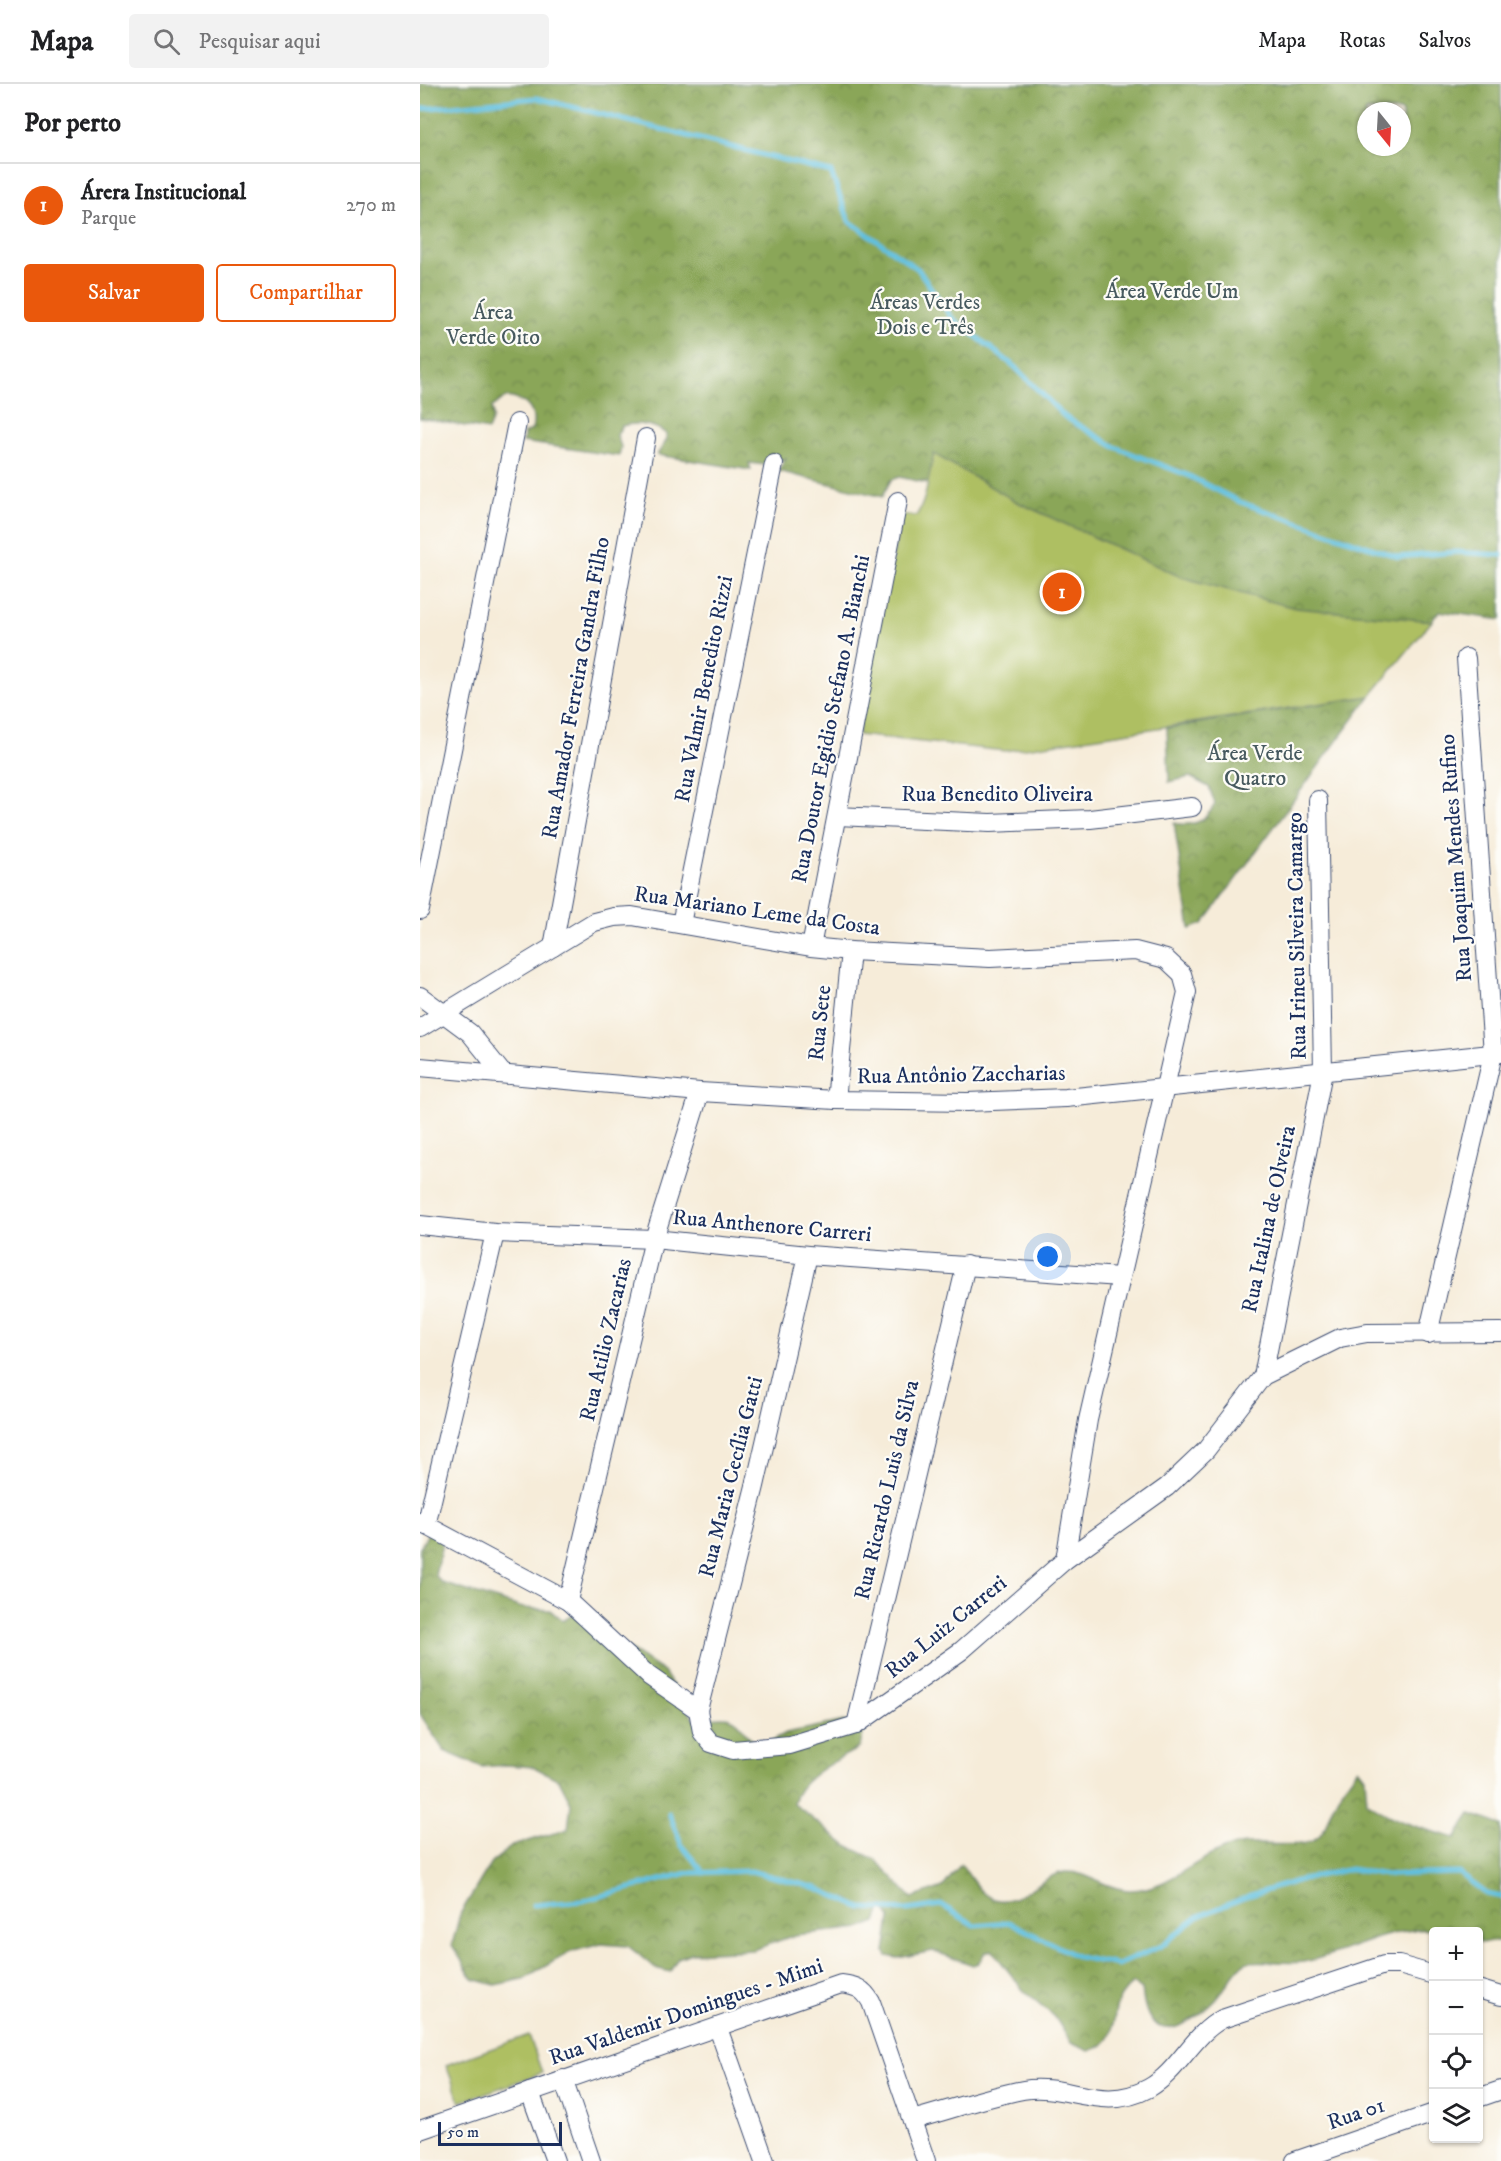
<!DOCTYPE html>
<html lang="pt">
<head>
<meta charset="utf-8">
<style>
  :root { --surface:#fff; --page:#f2f2f2; --text:#202124; --muted:#757577; --line:#e0e0e0; --accent:#ea580c }
  body { margin:0; font-family:"IM FELL DW Pica",serif; background:var(--page); color:var(--text) }
  .controls { position:absolute; right:18px; bottom:18px; display:grid; overflow:hidden; border-radius:6px; box-shadow:0 2px 4px #0004 }
  .controls button { width:54px; height:54px; display:grid; place-items:center; padding:0; border:0; border-bottom:2px solid var(--line); background:var(--surface); color:var(--text); font:30px sans-serif }
  .compass { position:absolute; left:937px; top:18px; width:54px; height:54px; border-radius:50%; background:var(--surface); box-shadow:0 2px 4px #0004; rotate:162deg }
  .scale { position:absolute; left:18px; bottom:15px; width:124px; box-sizing:border-box; padding-left:6px; border:3px solid #1b2f5e; border-top:0; font-size:16px; line-height:21px; white-space:nowrap; color:#1b2f5e; -webkit-text-stroke:4px #fdfcf7; paint-order:stroke }
  .you { position:absolute; left:628px; top:1173px; width:21px; height:21px; margin:-15px; border:4px solid #fff; border-radius:50%; background:#1a73e8; box-shadow:0 0 0 9px #1a73e833 }
  .badge { display:grid; place-items:center; width:39px; height:39px; border-radius:50%; background:var(--accent); color:#fff; font-size:20px; font-weight:700 }
  .pin { position:absolute; translate:-50% -50%; border:3px solid #fff; box-shadow:0 2px 6px #0006 }
  .list { margin:0; padding:0; list-style:none }
  h2 { display:flex; justify-content:space-between; align-items:center; height:78px; margin:0; padding:0 24px; font-size:26px }
  h2 small { font-size:20px; font-weight:400; color:var(--muted) }
  .list li { display:grid; grid-template-columns:39px 1fr auto; gap:18px; align-items:center; box-sizing:border-box; height:84px; padding:0 24px; border-top:2px solid var(--line) }
  .list b { display:block; font-size:22px; white-space:nowrap }
  .list p { margin:0; font-size:20px; white-space:nowrap; color:var(--muted) }
  .list em { font-size:20px; font-style:normal; color:var(--muted) }
  .actions { display:flex; gap:12px; padding:18px 24px }
  .actions a { flex:1; padding:14px 0; border:2px solid var(--accent); border-radius:6px; text-align:center; font-size:21px; color:var(--accent) }
  .actions .main { background:var(--accent); color:#fff }
  .icon { flex:none; width:33px; height:33px; fill:none; stroke:currentColor; stroke-width:2; stroke-linecap:round; stroke-linejoin:round }
  .map { position:relative; flex:none; width:1081px; height:2077px; overflow:hidden }
  header { display:flex; align-items:center; gap:36px; box-sizing:border-box; height:84px; padding:0 30px; background:var(--surface); border-bottom:2px solid var(--line) }
  header strong { font-size:28px }
  nav { display:flex; gap:33px; margin-inline-start:auto; font-size:21px }
  .search { width:420px; height:54px; background:var(--page); display:flex; align-items:center; gap:15px; box-sizing:border-box; padding:0 21px; border-radius:6px; color:var(--muted); font-size:22px }
  main { display:flex }
  aside { flex:1; background:var(--surface) }
  .map>svg:first-child { display:block }
  .forest { fill:url(#forest-crowns); stroke:#526a5b; stroke-width:1.5; fill-rule:evenodd }
  .green { fill:#aebf62; stroke:#647760; stroke-width:1.5 }
  .lines { fill:none; stroke-linecap:round; stroke-linejoin:round }
  .stream { stroke:#61c0df; stroke-width:5 }
  .minor-casing { stroke:#3c4b70; stroke-width:20 }
  .minor { stroke:#fff; stroke-width:18 }
  .labels { text-anchor:middle; dominant-baseline:central; stroke-width:4.5; stroke-linejoin:round; paint-order:stroke }
  .park-label { font-size:22px; fill:#475a5f; stroke:#fdfcf7 }
  .street-label { font-size:22px; fill:#1b2f5e; stroke:#fdfcf7 }
</style>
</head>
<body>
<header>
<strong>Mapa</strong>
<div class="search"><svg class="icon" aria-label="search" viewBox="0 0 24 24"><circle cx="10" cy="10" r="6"/><path d="M15 15l6 6"/></svg>Pesquisar aqui</div>
<nav><a>Mapa</a><a>Rotas</a><a>Salvos</a></nav>
</header>
<main>
<aside>
<h2>Por perto<small></small></h2>
<ul class="list">
<li><span class="badge">1</span><div><b>Árera Institucional</b><p>Parque</p></div><em>270 m</em></li>
</ul>
<div class="actions"><a class="main">Salvar</a><a>Compartilhar</a></div>
</aside>
<div class="map">
<svg width="1081" height="2077" viewBox="0 0 1081 2077">
  <defs>
    <pattern id="forest-crowns" width="20" height="18" patternUnits="userSpaceOnUse" patternTransform="scale(1.5)"><rect width="20" height="18" fill="#8aa658"/><path d="M2 6a3 3 0 1 1 6 0M12 15a3 3 0 1 1 6 0" fill="none" stroke="#70884c"/></pattern>
  </defs>
  <rect width="100%" height="100%" fill="#fdfcf7"/>
  <filter id="ink" filterUnits="userSpaceOnUse"><feTurbulence type="fractalNoise" baseFrequency=".0167" numOctaves="2"/><feDisplacementMap in="SourceGraphic" scale="12" xChannelSelector="R" yChannelSelector="G"/><feConvolveMatrix kernelMatrix="1 2 1 2 8 2 1 2 1" color-interpolation-filters="sRGB"/></filter>
  <filter id="wash" filterUnits="userSpaceOnUse"><feTurbulence type="fractalNoise" baseFrequency=".008" numOctaves="4" result="noise"/><feDisplacementMap in="SourceGraphic" scale="24" xChannelSelector="R" yChannelSelector="G"/><feGaussianBlur stdDeviation="1.35" result="paint"/><feColorMatrix in="noise" values="0 0 0 0 0 0 0 0 0 0 0 0 0 0 0 0 0 1.4 0 .05"/><feComposite in="paint" operator="in"/></filter>
  <g filter="url(#wash)">
    <rect width="100%" height="100%" fill="#f6ecd9"/>
    <g class="forest">
      <path d="M0,0H1081V536L1019,527L1012,537L875,524L761,493L597,418L479,393L471,396L462,413L358,387L366,374L345,381L329,379L331,386L237,371L246,357V350C235,340 216,338 202,342L197,351L201,363L199,372L103,358L104,349L112,346C117,326 106,315 86,313L72,323L73,334L68,346L0,334ZM946,27H982V63H946Z"/>
      <path d="M950,612L783,840L770,845L754,739C774,743 785,738 795,720L789,703L770,693L749,698L747,644Z"/>
      <path d="M10,1445L22,1460L15,1491L22,1499L103,1524L130,1526L143,1537L160,1526L197,1557L244,1588L275,1636C285,1635 301,1631 310,1634C324,1638 324,1655 342,1662L366,1649L424,1637L444,1646L440,1663C417,1677 380,1692 373,1719L427,1762L455,1775L492,1814L523,1803L541,1780C551,1793 561,1815 579,1816C601,1819 626,1789 645,1788C668,1787 685,1805 709,1806C750,1807 779,1769 817,1761C835,1757 881,1765 894,1756C909,1746 906,1733 915,1718C921,1706 930,1695 938,1684L945,1693L947,1718C974,1738 1003,1745 1035,1754L1051,1730L1081,1741V1857L1059,1859L1058,1848C1037,1848 1015,1844 994,1846C960,1849 919,1871 884,1878C871,1880 831,1875 825,1879C815,1885 807,1901 800,1911C791,1923 766,1943 751,1944C728,1946 724,1923 722,1906L712,1899C708,1905 701,1911 698,1918C690,1942 698,1959 669,1967L651,1959L635,1933L603,1906L572,1866L565,1868L559,1879L553,1881L513,1867L478,1874L467,1872L465,1868L470,1834L462,1822L456,1838L441,1844L375,1851L333,1866L271,1869L258,1874L250,1888L235,1884L208,1862L181,1860L150,1868L103,1895L75,1901L53,1895L32,1861L40,1830L71,1779L92,1762L148,1745L151,1719L139,1696L114,1683L87,1681L62,1683L24,1667L0,1630V1465Z"/>
    </g>
    <g class="green">
      <path d="M514,370L597,418L761,493L875,524L1012,537L950,612L585,667L438,651L481,430L496,432C508,414 508,391 514,370Z"/>
      <polygon points="109,1951 122,1989 40,2018 26,1981"/>
    </g>
    <g class="lines">
      <g class="stream">
        <polyline points="0,25 117,14 411,88 429,137 498,185 531,233 594,282 645,333 695,363 767,391 820,418 978,473 1036,468 1081,471"/>
        <polyline points="249,1729 262,1762 284,1789"/>
        <polyline points="113,1821 162,1817 267,1789 331,1787 397,1804 441,1824 487,1826 521,1821 554,1841 589,1838 658,1873 698,1881 741,1862 779,1832 831,1811 887,1794 931,1785 966,1791 1039,1789 1067,1810 1081,1813"/>
      </g>
    </g>
  </g>
  <g filter="url(#ink)">
    <g class="lines">
      <g class="minor-casing">
        <g id="minor">
          <polyline points="417,732 570,739 670,735 772,723"/>
          <polyline points="0,826 97,339"/>
          <polyline points="261,840 354,380"/>
          <polyline points="133,863 226,354"/>
          <polyline points="391,863 478,417"/>
          <polyline points="0,912 50,949 83,990"/>
          <polyline points="0,944 174,838 194,833 212,832 391,863 431,867 570,874 715,867 746,875 762,890 767,908 668,1336 645,1476"/>
          <polyline points="0,983 280,1008 416,1016 547,1018 646,1014 1081,969"/>
          <polyline points="416,1016 431,867"/>
          <polyline points="0,1141 75,1149 234,1155 388,1171 700,1193"/>
          <polyline points="1008,1250 1073,970 1046,574"/>
          <polyline points="843,1292 903,988 898,716"/>
          <polyline points="0,1438 148,1517 229,1592 278,1626 282,1648 291,1659 313,1666 370,1661 436,1641 541,1567 645,1476 747,1403 786,1366 843,1292 920,1254 947,1249 1081,1248"/>
          <polyline points="6,1442 75,1149"/>
          <polyline points="148,1517 234,1155 280,1008"/>
          <polyline points="278,1626 335,1402 388,1171"/>
          <polyline points="436,1641 546,1181"/>
          <polyline points="1058,1905 1081,1912"/>
          <polyline points="298,1944 345,2077"/>
          <polyline points="143,1995 171,2077"/>
          <polyline points="110,2008 135,2077"/>
          <polyline points="1058,2014 1081,2006"/>
          <path d="M492,2036C529,2026 566,2013 603,2006C646,1998 682,2030 729,2004C759,1987 772,1951 802,1935L964,1881H979L1014,1891"/>
          <path d="M0,2046L421,1900C436,1902 443,1904 451,1918L506,2077"/>
          <polyline points="875,2077 1014,2029"/>
        </g>
      </g>
      <use href="#minor" class="minor"/>
    </g>
  </g>
  <g class="labels">
    <g class="park-label">
      <text x="752" y="207">Área Verde Um</text>
      <text x="505" y="218">Áreas Verdes<tspan x="505" dy="25">Dois e Três</tspan></text>
      <text x="73" y="228">Área<tspan x="73" dy="25">Verde Oito</tspan></text>
      <text x="835" y="669">Área Verde<tspan x="835" dy="25">Quatro</tspan></text>
    </g>
    <g class="street-label">
      <text transform="translate(156 604) rotate(-80)">Rua Amador Ferreira Gandra Filho</text>
      <text transform="translate(284 605) rotate(-79)">Rua Valmir Benedito Rizzi</text>
      <text transform="translate(411 635) rotate(-79)">Rua Doutor Egidio Stefano A. Bianchi</text>
      <text x="577" y="710">Rua Benedito Oliveira</text>
      <text transform="translate(1036 774) rotate(-94)">Rua Joaquim Mendes Rufino</text>
      <text transform="translate(337 827) rotate(8)">Rua Mariano Leme da Costa</text>
      <text transform="translate(877 852) rotate(-91)">Rua Irineu Silveira Camargo</text>
      <text transform="translate(400 939) rotate(-84)">Rua Sete</text>
      <text transform="translate(541 991) rotate(-1)">Rua Antônio Zaccharias</text>
      <text transform="translate(849 1135) rotate(-78)">Rua Italina de Olveira</text>
      <text transform="translate(352 1142) rotate(5)">Rua Anthenore Carreri</text>
      <text transform="translate(186 1256) rotate(-77)">Rua Atilio Zacarias</text>
      <text transform="translate(311 1393) rotate(-76)">Rua Maria Cecília Gatti</text>
      <text transform="translate(467 1406) rotate(-77)">Rua Ricardo Luis da Silva</text>
      <text transform="translate(526 1543) rotate(-39)">Rua Luiz Carreri</text>
      <text transform="translate(266 1928) rotate(-19)">Rua Valdemir Domingues - Mimi</text>
      <text transform="translate(936 2030) rotate(-19)">Rua 01</text>
    </g>
  </g>
</svg>
<div class="controls">
<button>+</button>
<button>−</button>
<button><svg class="icon" aria-label="locate" viewBox="0 0 24 24"><circle cx="12" cy="12" r="6"/><path d="M12 2v4M12 18v4M2 12h4M18 12h4"/></svg></button>
<button><svg class="icon" aria-label="layers" viewBox="0 0 24 24"><path d="M12 4l9 5-9 5-9-5zM3 14l9 5 9-5"/></svg></button>
</div>
<svg class="compass" viewBox="-18 -18 36 36"><path d="M0-13l5 13h-10z" fill="#e53935"/><path d="M0 13l5-13h-10z" fill="#757577"/></svg>
<div class="scale">50 m</div>
<div class="you"></div>
<div class="pin badge" style="left:642px;top:508px">1</div>
</div>
</main>
</body>
</html>
